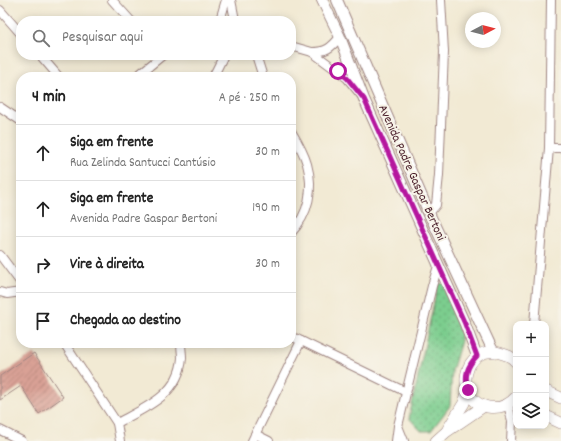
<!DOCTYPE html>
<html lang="pt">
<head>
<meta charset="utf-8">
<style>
  :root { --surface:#fff; --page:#f6f6f6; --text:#222; --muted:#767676; --line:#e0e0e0 }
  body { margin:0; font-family:Dekko,sans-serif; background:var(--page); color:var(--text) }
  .controls { position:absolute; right:12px; bottom:12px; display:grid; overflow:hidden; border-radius:8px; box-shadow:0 2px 10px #0003 }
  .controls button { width:36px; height:36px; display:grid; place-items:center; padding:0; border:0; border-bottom:1px solid var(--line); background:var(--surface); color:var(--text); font:20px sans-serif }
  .compass { position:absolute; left:465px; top:12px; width:36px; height:36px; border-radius:50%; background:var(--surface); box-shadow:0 2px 10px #0003; rotate:83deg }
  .stop { position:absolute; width:12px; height:12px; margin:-9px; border:3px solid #b5179e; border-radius:50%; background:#fff }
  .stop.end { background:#b5179e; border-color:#fff; box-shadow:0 1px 4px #0008 }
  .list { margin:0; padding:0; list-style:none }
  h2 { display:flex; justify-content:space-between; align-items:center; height:52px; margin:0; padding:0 16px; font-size:17px }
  h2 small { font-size:13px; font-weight:400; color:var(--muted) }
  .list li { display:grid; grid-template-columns:26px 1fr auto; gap:12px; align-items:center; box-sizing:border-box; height:56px; padding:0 16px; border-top:1px solid var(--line) }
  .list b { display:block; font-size:15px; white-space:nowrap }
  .list p { margin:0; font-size:13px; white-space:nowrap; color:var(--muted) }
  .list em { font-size:13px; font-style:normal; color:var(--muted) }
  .icon { flex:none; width:22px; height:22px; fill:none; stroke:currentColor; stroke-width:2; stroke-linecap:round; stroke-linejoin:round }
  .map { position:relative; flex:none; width:561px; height:441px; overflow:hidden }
  .search { position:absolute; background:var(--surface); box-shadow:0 2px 10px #0003; left:16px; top:16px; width:280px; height:44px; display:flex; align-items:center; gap:10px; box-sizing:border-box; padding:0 14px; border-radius:16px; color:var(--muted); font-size:15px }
  .panel { position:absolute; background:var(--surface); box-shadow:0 2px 10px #0003; left:16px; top:72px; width:280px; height:276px; border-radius:16px }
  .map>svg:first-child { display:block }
  .grass { fill:url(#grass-dots); stroke:#63765c }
  .building { fill:url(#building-hatch) }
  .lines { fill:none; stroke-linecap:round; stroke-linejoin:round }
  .minor-casing { stroke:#9e8480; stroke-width:10 }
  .tertiary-casing { stroke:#9e8480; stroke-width:12 }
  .secondary-casing { stroke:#9e8480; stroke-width:12 }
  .minor { stroke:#fff; stroke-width:8 }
  .tertiary { stroke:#fff; stroke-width:10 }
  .secondary { stroke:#fff; stroke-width:11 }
  .route { stroke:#b5179e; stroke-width:5 }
  .labels { text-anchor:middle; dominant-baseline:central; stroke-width:4; stroke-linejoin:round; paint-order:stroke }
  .street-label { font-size:13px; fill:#4a1f2b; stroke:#f7f3e8 }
</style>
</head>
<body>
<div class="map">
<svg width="561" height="441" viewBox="0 0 561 441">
  <defs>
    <pattern id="grass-dots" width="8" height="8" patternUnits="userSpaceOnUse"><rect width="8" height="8" fill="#7ccd8e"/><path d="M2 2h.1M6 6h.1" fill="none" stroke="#68a674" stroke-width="1.8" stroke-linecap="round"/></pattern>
    <pattern id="building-hatch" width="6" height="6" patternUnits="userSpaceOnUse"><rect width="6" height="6" fill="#d9a195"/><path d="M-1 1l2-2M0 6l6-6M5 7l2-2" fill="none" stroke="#b2837a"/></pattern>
  </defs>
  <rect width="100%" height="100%" fill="#f7f3e8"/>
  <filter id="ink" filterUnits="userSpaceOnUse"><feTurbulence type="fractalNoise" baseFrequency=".025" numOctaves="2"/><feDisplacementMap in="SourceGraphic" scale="8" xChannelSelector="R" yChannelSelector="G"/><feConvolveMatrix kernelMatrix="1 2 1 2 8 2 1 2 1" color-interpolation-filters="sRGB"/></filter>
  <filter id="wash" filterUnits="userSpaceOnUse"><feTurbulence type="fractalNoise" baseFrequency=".012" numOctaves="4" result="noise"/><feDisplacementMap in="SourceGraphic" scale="16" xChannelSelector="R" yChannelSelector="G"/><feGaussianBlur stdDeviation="0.9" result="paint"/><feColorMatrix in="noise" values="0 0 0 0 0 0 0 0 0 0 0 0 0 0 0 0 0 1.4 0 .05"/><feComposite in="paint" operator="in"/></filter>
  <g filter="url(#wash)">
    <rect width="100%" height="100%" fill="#f2ead4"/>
    <polygon class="grass" points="438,283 445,284 458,317 461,341 452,371 450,406 431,431 421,431 409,418"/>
    <g id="blocks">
      <polygon class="building" points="34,353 63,397 39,414 21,386 0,400 0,376"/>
    </g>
  </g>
  <g filter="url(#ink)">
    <use href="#blocks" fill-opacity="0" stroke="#9e8480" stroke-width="1"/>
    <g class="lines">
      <g class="minor-casing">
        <g id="minor">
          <polyline points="112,0 131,21"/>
          <polyline points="231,0 235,20"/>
          <polyline points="0,10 21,34"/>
          <polyline points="220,20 226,0"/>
          <polyline points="291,46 312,52 347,78 361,95"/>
          <path d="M312,52C326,52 331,48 340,37"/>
          <polyline points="40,55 59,77"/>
          <polyline points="256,55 263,77"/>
          <polyline points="136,77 163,55"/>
          <polyline points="213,77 224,55"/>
          <polyline points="0,107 21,121"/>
          <path d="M291,131C297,141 304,153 307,164C314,189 309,214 291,233"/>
          <polyline points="549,148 561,148"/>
          <polyline points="429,213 436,205 439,175 444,52 441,0"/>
          <polyline points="0,255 21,283"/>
          <polyline points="0,292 7,294 21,292"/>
          <polyline points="534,324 549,148 551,0"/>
          <polyline points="291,336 406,392"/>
          <polyline points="64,343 117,423 120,441"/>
          <polyline points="508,404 512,421 511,441"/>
          <path d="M117,423C145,408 179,395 182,358C182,353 181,348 181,343"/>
          <polyline points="398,426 432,286 438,266"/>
          <polyline points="0,430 22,441"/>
          <polyline points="255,434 269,441"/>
          <polyline points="252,441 301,341"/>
          <polyline points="396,441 398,426 404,441"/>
        </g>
      </g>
      <g class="tertiary-casing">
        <g id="tertiary">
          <polyline points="322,0 340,37 364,99 465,324 477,356"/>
          <polyline points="337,0 429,213 493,351"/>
        </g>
      </g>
      <g class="secondary-casing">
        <g id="secondary">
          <path d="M516,362C511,356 507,355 500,353C463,343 452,400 488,407C499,409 509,405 516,397"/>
          <polyline points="546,391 561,398"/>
          <polyline points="546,416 561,423"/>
          <polyline points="448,429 464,403 468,390"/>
          <polyline points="436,441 446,432 484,406"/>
        </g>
      </g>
      <use href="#minor" class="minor"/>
      <use href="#tertiary" class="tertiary"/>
      <use href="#secondary" class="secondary"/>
    </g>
  </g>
  <g class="lines" filter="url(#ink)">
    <path class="route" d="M338,71L347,78L364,99L465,324L477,356C467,366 464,376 468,390"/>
  </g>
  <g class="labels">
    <g class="street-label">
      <text transform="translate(411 173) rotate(66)">Avenida Padre Gaspar Bertoni</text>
    </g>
  </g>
</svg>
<div class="controls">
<button>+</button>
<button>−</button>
<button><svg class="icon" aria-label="layers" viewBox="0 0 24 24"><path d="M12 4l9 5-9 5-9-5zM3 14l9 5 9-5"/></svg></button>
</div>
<svg class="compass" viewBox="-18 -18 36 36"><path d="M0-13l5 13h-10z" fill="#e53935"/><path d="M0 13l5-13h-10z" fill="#767676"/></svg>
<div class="stop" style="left:338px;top:71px"></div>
<div class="stop end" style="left:468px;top:390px"></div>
<div class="search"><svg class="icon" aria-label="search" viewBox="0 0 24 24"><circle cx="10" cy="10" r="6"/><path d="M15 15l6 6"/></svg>Pesquisar aqui</div>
<section class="panel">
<h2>4 min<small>A pé · 250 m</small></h2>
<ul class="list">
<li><svg class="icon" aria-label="ahead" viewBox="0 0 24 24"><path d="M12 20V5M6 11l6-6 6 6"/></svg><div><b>Siga em frente</b><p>Rua Zelinda Santucci Cantúsio</p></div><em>30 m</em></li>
<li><svg class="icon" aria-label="ahead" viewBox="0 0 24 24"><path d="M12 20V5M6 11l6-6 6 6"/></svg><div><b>Siga em frente</b><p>Avenida Padre Gaspar Bertoni</p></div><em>190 m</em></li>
<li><svg class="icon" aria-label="right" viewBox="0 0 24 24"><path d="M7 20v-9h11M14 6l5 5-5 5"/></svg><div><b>Vire à direita</b></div><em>30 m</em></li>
<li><svg class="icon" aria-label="arrive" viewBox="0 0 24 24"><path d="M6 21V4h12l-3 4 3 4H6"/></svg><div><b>Chegada ao destino</b></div></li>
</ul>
</section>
</div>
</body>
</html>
